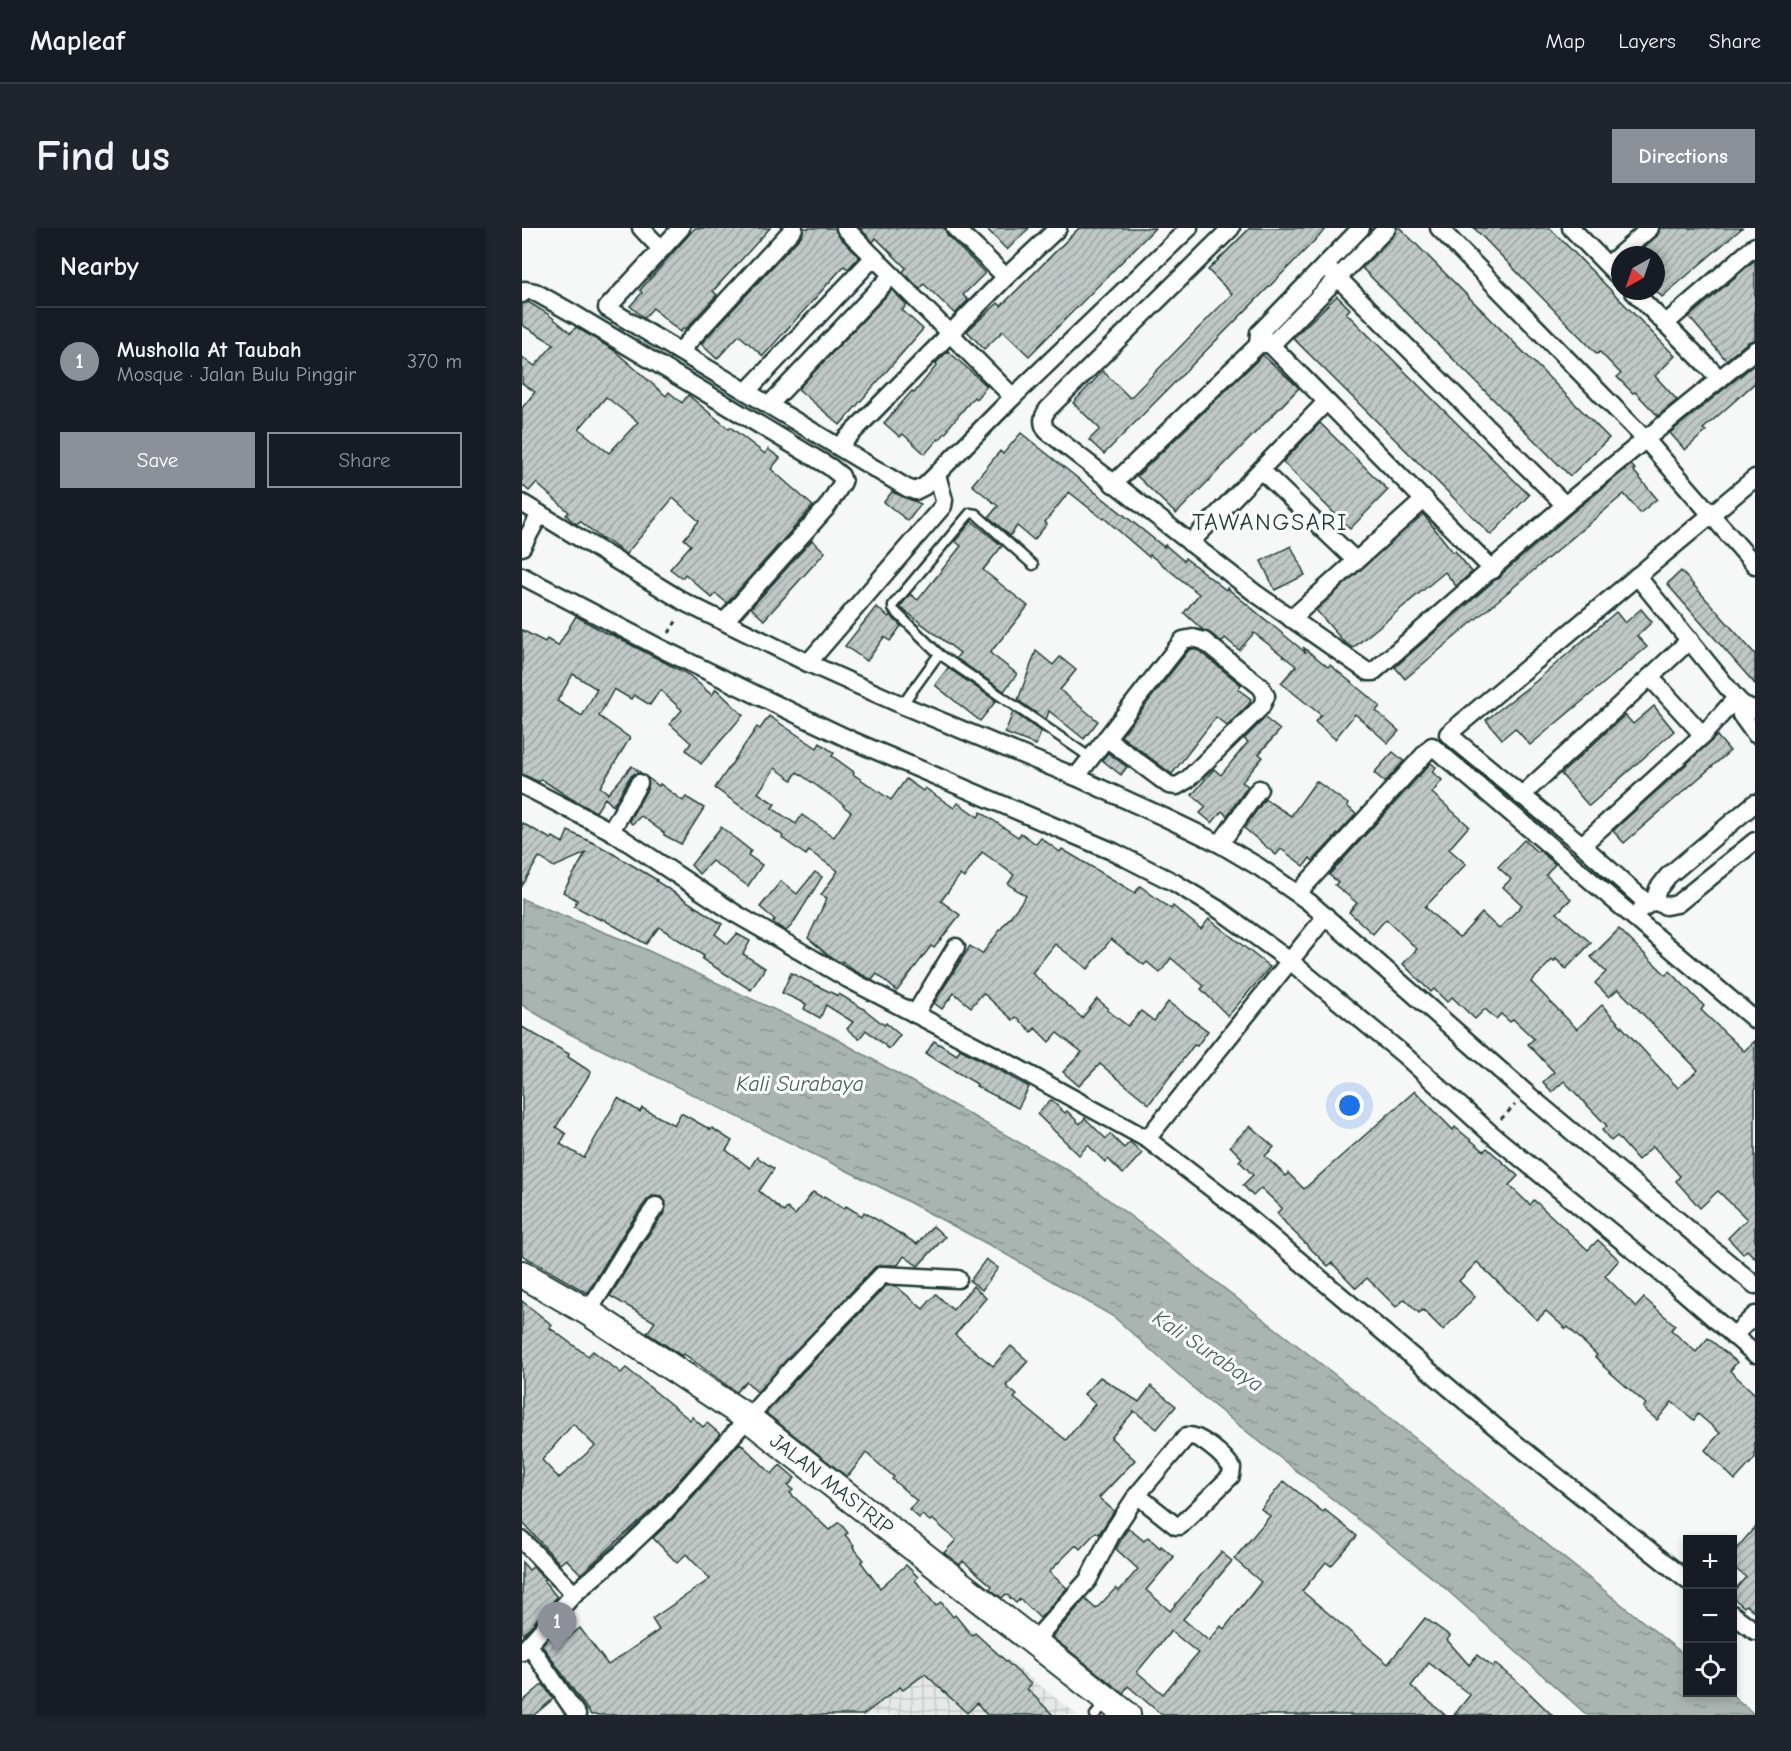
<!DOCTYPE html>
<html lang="en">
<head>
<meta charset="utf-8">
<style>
  :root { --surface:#171b24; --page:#20242c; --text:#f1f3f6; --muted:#9ea1a6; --line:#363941; --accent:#8c9099 }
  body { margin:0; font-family:"Comic Neue",sans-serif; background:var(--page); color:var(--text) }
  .controls { position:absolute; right:18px; bottom:18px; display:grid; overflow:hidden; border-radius:0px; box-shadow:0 3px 9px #0003 }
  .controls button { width:54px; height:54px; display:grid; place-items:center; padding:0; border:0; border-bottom:2px solid var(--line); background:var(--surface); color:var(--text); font:30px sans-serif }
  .compass { position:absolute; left:1089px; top:18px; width:54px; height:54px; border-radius:50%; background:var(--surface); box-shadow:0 3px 9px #0003; rotate:220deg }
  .you { position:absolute; left:828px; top:878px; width:21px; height:21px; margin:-15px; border:4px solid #fff; border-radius:50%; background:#1a73e8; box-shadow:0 0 0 9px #1a73e833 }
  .badge { display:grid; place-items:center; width:39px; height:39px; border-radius:50%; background:var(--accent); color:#fff; font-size:20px; font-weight:700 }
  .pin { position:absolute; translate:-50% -50px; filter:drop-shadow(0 2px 3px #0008) }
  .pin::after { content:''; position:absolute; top:32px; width:21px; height:18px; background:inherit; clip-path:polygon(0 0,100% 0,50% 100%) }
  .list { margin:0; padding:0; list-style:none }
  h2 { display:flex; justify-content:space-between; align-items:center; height:78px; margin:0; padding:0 24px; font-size:26px }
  h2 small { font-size:20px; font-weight:400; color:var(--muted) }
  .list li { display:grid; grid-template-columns:39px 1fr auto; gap:18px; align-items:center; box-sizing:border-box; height:108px; padding:0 24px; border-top:2px solid var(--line) }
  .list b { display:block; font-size:22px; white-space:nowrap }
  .list p { margin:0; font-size:20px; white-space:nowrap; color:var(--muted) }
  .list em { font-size:20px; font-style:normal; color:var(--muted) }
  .actions { display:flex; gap:12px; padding:18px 24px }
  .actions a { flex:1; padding:14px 0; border:2px solid var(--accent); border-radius:0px; text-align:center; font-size:21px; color:var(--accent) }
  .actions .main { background:var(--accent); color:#fff }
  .icon { flex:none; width:33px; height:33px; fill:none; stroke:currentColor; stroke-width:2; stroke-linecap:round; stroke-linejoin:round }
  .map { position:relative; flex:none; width:1233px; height:1487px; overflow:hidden; border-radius:0px }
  header { display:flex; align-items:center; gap:36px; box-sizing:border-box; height:84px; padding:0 30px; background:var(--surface); border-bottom:2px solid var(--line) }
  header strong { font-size:28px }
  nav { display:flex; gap:33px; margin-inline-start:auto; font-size:21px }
  .intro { display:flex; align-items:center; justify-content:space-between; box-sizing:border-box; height:144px; padding:0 36px }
  h1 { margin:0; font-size:42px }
  .button { padding:15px 27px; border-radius:0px; background:var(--accent); color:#fff; font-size:21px; font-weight:700 }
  main { display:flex; gap:36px; padding:0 36px }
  aside { flex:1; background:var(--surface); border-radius:0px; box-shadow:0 3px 9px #0003 }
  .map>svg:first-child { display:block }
  .industrial { fill:url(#industrial-grid) }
  .water { fill:url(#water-ripples); stroke:#72857f; stroke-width:1.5 }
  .building { fill:url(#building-hatch); stroke:#1f3d34; stroke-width:1.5; fill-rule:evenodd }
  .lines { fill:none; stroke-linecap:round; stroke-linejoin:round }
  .lane-casing { stroke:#1f3d34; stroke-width:13 }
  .street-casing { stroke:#1f3d34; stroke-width:21 }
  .primary-casing { stroke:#1f3d34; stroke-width:30 }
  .path { stroke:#1f3d34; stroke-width:3; stroke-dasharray:4.5 4.5; stroke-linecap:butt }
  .lane { stroke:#fff; stroke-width:8 }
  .street { stroke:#fff; stroke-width:16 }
  .primary { stroke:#fff; stroke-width:26 }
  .labels { text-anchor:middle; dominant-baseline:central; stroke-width:6; stroke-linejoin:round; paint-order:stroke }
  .street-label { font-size:21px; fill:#1f3d34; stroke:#fff }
  .water-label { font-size:22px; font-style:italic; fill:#49615a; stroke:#fff }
  .quarter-label { font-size:24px; letter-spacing:1.5px; fill:#1f3d34; stroke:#fff }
</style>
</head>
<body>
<header>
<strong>Mapleaf</strong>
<nav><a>Map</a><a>Layers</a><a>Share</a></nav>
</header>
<div class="intro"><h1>Find us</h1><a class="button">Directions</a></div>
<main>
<aside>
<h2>Nearby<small></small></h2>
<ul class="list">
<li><span class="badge">1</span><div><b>Musholla At Taubah</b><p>Mosque · Jalan Bulu Pinggir</p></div><em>370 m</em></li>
</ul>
<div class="actions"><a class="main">Save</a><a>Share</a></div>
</aside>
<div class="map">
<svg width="1233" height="1487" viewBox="0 0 1233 1487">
  <defs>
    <pattern id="industrial-grid" width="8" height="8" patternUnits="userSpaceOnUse" patternTransform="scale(1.5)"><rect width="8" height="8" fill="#e6e9e8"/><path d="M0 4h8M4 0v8" fill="none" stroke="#c5c9c8"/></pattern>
    <pattern id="water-ripples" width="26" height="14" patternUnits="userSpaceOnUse" patternTransform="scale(1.5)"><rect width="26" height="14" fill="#aab5b1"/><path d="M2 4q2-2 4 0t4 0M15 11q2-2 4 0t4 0" fill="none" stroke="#8a9491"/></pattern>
    <pattern id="building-hatch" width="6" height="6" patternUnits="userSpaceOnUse" patternTransform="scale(1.5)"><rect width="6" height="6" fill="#c0c9c6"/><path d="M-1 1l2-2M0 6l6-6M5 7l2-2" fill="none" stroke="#9ba4a2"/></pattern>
  </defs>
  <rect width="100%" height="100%" fill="#f6f7f7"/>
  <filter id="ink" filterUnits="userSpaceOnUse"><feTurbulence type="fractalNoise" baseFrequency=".0167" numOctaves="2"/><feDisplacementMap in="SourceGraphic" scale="12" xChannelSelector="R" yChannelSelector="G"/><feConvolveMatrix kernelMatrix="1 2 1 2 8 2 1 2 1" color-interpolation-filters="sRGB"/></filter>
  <g filter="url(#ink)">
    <polygon class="industrial" points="441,1396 555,1487 301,1487"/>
    <polygon class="water" points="0,671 114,717 311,809 549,944 635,1008 853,1178 1165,1429 1166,1464 1208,1465 1233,1487 1065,1487 917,1355 686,1173 592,1089 473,1020 364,962 46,805 0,777"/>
    <g class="building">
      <polygon points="173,0 248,0 191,63 195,67 163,102 162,100 158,104 131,80 122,90 108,78 120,65 118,62"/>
      <polygon points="282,0 313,0 316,7 337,29 326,41 322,38 241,128 217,107 195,131 179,116 280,7"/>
      <polygon points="338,0 422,0 426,8 463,45 441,67 446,72 433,86 402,56 398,61 381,44 384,40 354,10 351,14"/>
      <polygon points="464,0 507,0 485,22"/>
      <polygon points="557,0 633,0 507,128 481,103 462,121 445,103 476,75 479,78"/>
      <polygon points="728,0 805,0 582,226 567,212 578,201 551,175 581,143 608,170 710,66 686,42"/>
      <polygon points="875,0 878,0 1087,210 1048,248 840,40 872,7"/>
      <polygon points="952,0 1028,0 1153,128 1133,148 1155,172 1136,188 1113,164 1111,165 1095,149 1099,146 1078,124 1075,126"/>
      <polygon points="1138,0 1220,0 1140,69 1134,63 1134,27 1113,27 1135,8"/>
      <polygon points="1233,32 1233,112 1226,114 1204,132 1167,89"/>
      <polygon points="370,62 385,77 380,82 401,101 318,197 276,161"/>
      <polygon points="815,68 828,81 824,85 1007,267 969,307 771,110"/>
      <path d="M6,74L26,86L49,105L54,99L93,123L144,168L147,164L160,175L166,167L207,201L208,199L243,226L246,221L258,230L249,241L291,278L205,375L194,366L190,370L163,346L160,350L148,341L169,317L162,311L177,293L151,270L104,326L84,312L80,311L58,293L55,296L51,294L44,287L47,284L14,255L7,263L0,257V180L13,164L0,155V129L13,138L32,116L0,97V76ZM84,169L116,194L87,225L57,201Z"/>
      <polygon points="426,123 465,158 454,171 452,169 426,200 427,201 417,212 416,211 403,226 381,206 378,209 362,195 390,163 392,165 415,137 413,136"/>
      <polygon points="741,127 777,160 654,286 615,248"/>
      <polygon points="1233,136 1233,155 1181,201 1184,203 1163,222 1148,205"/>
      <polygon points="798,195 866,262 828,301 761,234"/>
      <polygon points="499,205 642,319 643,317 662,333 663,330 704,362 705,360 784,425 781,419 806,439 808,437 858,478 854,483 877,503 866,515 833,486 813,511 793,494 799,487 759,455 774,438 732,405 717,422 703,410 700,414 688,405 681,402 662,385 677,366 628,327 627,329 582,290 581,291 547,264 523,294 525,296 512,312 495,298 488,308 467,289 476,278 450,257 478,223 481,226"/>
      <polygon points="1109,237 1113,241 1111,242 1135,271 1118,285 1102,266 883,451 873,439 973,352 978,350 981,345 1050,285"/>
      <polygon points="370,264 399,276 386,293 362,274"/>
      <polygon points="901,286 931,324 933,323 950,344 934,358 923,344 831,420 821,413 794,382"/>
      <polygon points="450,293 480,318 461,342 506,378 468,425 495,446 482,463 434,430 438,425 378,379 388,366 396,372 439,318 433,313"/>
      <polygon points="290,312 303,324 242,392 229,380"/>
      <polygon points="769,318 783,347 753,362 739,333"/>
      <polygon points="1159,343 1233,426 1233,456 1145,356"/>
      <polygon points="354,379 367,389 368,387 379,398 368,413 362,409 345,433 323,418"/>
      <polygon points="1119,381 1130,394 1115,408 1125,419 1008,517 993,500 980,511 964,492 1013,454 1094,384 1103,395"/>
      <path d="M54,388L87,407L88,406L167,447L190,467L194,461L221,487L179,536L164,522L169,515L148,496L160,482L138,462L128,477L112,467L109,471L92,461L77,488L108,510L78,559L86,565L85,567L110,538L119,545L112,546L108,549L91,578L83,570L74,584L48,570L19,551L17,554L0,546V402L23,414L25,411L36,418ZM51,446L75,461L60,488L35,473Z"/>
      <polygon points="671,421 677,423 719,457 716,461 729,471 727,476 705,498 694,489 650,546 599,508 667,422"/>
      <polygon points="514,423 531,437 538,429 554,442 538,462 576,493 562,511 527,483 524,492 496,472"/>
      <polygon points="426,440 474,473 458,493 413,457"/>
      <polygon points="1132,478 1152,503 1067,578 1039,546 1103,487 1111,496"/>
      <polygon points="491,484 519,504 514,517 483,505"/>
      <path d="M247,488L295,520L298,515L312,525L310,528L332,544L331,546L369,572L384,551L401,563L403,560L432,580L436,575L456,589L459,584L496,609L499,605L514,616L519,610L538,624L540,621L613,665L618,658L649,681L651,678L679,701L687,691L748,739L706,788L679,761L682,758L649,730L638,745L625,734L622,737L589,711L566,741L533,716L510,745L560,790L575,771L586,780L585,782L606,798L619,783L632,793L646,774L686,803L675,818L672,817L627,876L578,836L557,858L541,844L560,824L535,805L527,814L513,800L510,804L494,789L491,792L461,765L449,779L432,765L420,781L412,775L448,718L460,726L504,668L486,656L492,647L460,624L442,650L438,647L419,673L438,687L412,720L409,718L375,763L355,746L350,752L331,742L320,733L319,735L307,728L286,710L305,670L299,667L316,643L287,623L284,627L260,610L261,608L193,560L235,499L238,501ZM253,540L270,552L275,544L322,577L321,578L329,584L312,609L280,587L274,596L250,580L253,576L236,565Z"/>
      <polygon points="743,490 758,502 737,526 741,529 720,554 726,558 705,588 700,583 690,595 678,585 684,579 670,567 692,541 699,547 726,514 722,511"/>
      <polygon points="1195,508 1208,523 1102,615 1091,603"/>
      <polygon points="871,524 882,533 863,554 852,545"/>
      <polygon points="586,525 605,539 599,547 580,532"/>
      <polygon points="909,535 914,539 910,544 920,552 910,565 947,598 927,621 944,636 903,679 927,701 937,709 939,708 960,685 977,701 1000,677 981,659 989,651 976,639 1002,612 1015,624 1017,622 1033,636 1024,647 1049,671 1035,685 1069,715 1044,741 1034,731 1032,734 1030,732 1009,754 1055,801 1080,777 1156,860 1176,842 1096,761 1087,769 1073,755 1084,744 1069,729 1097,701 1144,747 1148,743 1182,778 1179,782 1222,823 1233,813 1233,1030 1225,1022 1221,1026 1206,1010 1225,991 1196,963 1178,980 1154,953 1158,948 1131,918 1116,932 1095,908 1089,913 1080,902 1085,898 1042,853 1030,864 1021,854 1032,844 1006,816 1012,811 991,791 988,794 979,786 974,791 963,781 953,791 930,769 925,774 912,761 909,764 881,736 895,721 864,691 851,706 827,684 835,675 813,657 816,654 807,647"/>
      <polygon points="126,550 137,558 138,556 161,573 164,569 182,580 159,616 142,607 142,605 119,588 110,596 107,593 126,560"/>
      <polygon points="794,553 826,576 825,578 834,586 791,633 788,630 782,638 759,621 754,627 722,600 743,571 769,588"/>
      <polygon points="0,595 29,611 31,609 41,615 46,603 78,618 135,652 134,653 200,696 193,706 206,716 215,706 228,713 221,726 243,740 229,762 180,731 182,728 137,699 124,716 79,690 79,692 52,678 55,672 41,664 64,625 32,639 17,629 0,658"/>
      <polygon points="199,599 229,623 226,627 240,637 226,658 190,633 177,646 169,637"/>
      <polygon points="293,644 300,649 270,697 264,703 256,698 251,694 253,692 238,679 259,653 275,666"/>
      <polygon points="269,745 316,768 317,766 342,781 362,797 364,795 378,807 367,821 344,802 337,811 325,801 331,794 304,777 298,790 282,781 284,776 260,765"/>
      <polygon points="0,799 47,826 46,829 69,844 34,899 44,906 38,916 62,930 96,870 118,884 120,880 152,897 159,885 189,902 190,900 210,913 204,922 228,940 235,929 252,941 237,963 262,984 265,980 273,987 291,964 301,970 302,968 322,981 324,978 340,988 342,984 395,1016 411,998 423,1009 396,1038 382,1028 376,1037 360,1037 353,1039 235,1164 224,1153 214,1164 162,1126 160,1128 125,1105 133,1094 88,1068 123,1012 143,984 144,974 140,969 130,968 125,972 105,1000 65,1065 0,1027"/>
      <polygon points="412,813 435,827 438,821 507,859 496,880 454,858 455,856 404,826"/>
      <polygon points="893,863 931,902 933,899 962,923 965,920 996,948 987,957 1008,977 1012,972 1066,1022 1076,1012 1097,1032 1083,1048 1114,1079 1122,1070 1153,1097 1149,1102 1174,1124 1186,1110 1215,1134 1208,1143 1233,1166 1233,1230 1213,1252 1183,1222 1198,1205 1176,1186 1172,1192 1150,1174 1135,1192 1121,1180 1124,1176 1081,1138 1082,1137 1073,1129 1075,1127 1046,1099 1044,1101 1024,1083 1015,1092 955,1034 937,1053 953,1069 921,1102 901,1082 897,1085 883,1071 874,1079 845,1050 834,1060 810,1035 806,1038 766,998 755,985 760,980 739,960 731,968 721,957 731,947 717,933 720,930 708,918 728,898 752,919 743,928 764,948 766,945 782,961"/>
      <polygon points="529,872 543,885 545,883 558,896 563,890 584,911 588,906 602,920 608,914 620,925 601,946 586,931 583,934 566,917 557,927 515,886"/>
      <polygon points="464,1031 476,1040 460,1062 448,1053"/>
      <polygon points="364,1058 374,1058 401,1081 414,1066 431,1082 451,1058 464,1070 433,1107 471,1138 489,1118 506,1133 484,1158 495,1167 492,1170 544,1212 573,1176 562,1166 578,1149 617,1174 629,1158 654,1178 635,1201 612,1183 589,1210 613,1232 577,1270 592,1283 577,1306 574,1304 558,1321 554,1317 527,1344 545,1360 518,1390 498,1371 494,1375 484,1366 480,1370 468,1361 470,1358 441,1333 438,1337 422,1325 434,1312 410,1291 408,1293 400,1287 397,1290 387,1281 395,1273 370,1251 372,1249 344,1225 327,1247 326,1246 324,1248 244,1185 280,1145"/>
      <path d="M0,1073L30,1097L28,1100L66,1128L71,1123L99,1145L104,1140L168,1192L170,1189L181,1199L185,1195L198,1206L135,1277L59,1346L44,1331L38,1336L0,1294ZM51,1196L73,1218L37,1250L20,1232Z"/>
      <polygon points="218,1215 250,1246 258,1237 273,1250 266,1258 271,1262 268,1265 307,1302 317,1294 326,1305 323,1307 332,1317 331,1319 342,1332 339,1334 358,1360 384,1337 396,1349 393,1352 414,1378 419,1374 431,1389 433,1387 450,1408 453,1405 509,1456 505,1461 531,1487 465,1487 455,1475 445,1485 403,1446 381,1462 378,1459 341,1487 69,1487 20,1417 36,1399 45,1410 58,1400 86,1437 137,1402 130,1391 188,1351 164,1326 155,1335 131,1310 151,1291"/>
      <path d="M762,1253L801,1284L803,1282L835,1308L809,1338L804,1334L780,1363L866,1436L903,1390L928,1408L925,1412L947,1437L955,1427L971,1439L973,1436L997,1455L1030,1487H932L948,1467L907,1435L889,1458L923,1487H640L606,1458L601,1465L530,1409L563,1371L574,1381L594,1360L597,1363L616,1341L594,1321L606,1300L622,1313L626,1309L638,1320L639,1318L652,1329L624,1362L648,1383L699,1324L710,1333L661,1391L687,1413L699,1398L702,1401L739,1354L712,1331L748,1288L739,1281ZM649,1403L676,1425L641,1466L615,1444Z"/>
      <polygon points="1233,1299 1233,1384 1224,1377 1222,1379 1210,1369 1210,1365 1224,1349 1210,1338 1210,1326"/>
      <polygon points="0,1334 7,1342 11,1339 23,1351 21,1352 35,1369 2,1406 0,1404"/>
      <polygon points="21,1456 31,1471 12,1487 0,1487 0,1474"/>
    </g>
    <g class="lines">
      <g class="lane-casing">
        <g id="lane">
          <polyline points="417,426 569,530"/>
          <polyline points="380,477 417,426 371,381 371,377 448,285 454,286 511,337"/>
          <polyline points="573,1487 585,1474"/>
        </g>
      </g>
      <g class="street-casing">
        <g id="street">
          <polyline points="119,0 139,21"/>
          <polyline points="159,0 85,80 385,260 393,263 403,258 491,169"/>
          <polyline points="323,0 491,169 667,0"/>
          <polyline points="433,0 484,49"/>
          <path d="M709,0L526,181C520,189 519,195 525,203L733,365L846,444H851L1043,277L1233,122"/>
          <polyline points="917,0 1124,212 1233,337"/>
          <polyline points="1049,0 1098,50"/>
          <polyline points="803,37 1043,277"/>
          <polyline points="1086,37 1128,0"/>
          <polyline points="1111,63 1198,151"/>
          <polyline points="0,66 3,62 13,64 52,86 308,239 319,248 321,254 305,279 203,393"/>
          <polyline points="1143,96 1233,18"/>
          <polyline points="737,105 971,342"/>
          <polyline points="740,116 750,116 865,0"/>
          <polyline points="158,123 272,0"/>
          <polyline points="225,163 352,29"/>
          <polyline points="248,176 370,47"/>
          <polyline points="317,218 484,49 536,0"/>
          <polyline points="739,242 833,332"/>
          <polyline points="591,256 736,117 737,105 839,0"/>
          <polyline points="0,275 164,375 286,435 380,477 554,549 642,589 698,616 737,639 787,674 1004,865 1233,1057"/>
          <polyline points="668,315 804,174"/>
          <polyline points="0,319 18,286"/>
          <polyline points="0,348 142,422 272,485 329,512 592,624 653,655 699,683 768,733 882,827 967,904 1150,1054 1233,1126"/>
          <polyline points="1115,348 1214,470 1220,476 1233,482"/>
          <polyline points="769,391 903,271"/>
          <polyline points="286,435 421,278 422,272 415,247"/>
          <polyline points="1128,449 1181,507"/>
          <polyline points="1220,476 1219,487 1233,506"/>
          <polyline points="554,549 661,412 671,410 682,413 739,459 744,468 739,479 665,552 655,558 647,557 584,510"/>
          <polyline points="0,557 89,603 214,686 326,751 470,826 625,911 715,980 983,1207 1166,1353"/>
          <polyline points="999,568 1168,412"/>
          <polyline points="89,603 117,555"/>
          <polyline points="698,616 737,561"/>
          <polyline points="1060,617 1181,507 1214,470"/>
          <polyline points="776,665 910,518 1233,792"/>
          <polyline points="1132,673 1144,678 1155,676 1233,613"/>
          <polyline points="1126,676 1060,617 926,506 1233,250"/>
          <polyline points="1119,681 1132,673 1136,661 1146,648 1233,575"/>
          <polyline points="393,786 434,719"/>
          <polyline points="625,911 804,688"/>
          <polyline points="66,1084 114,1006 134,978"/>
          <polyline points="1211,1108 1233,1087"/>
          <polyline points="0,1312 52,1366"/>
          <polyline points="1210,1386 1233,1403"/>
          <path d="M511,1414L566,1352L590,1305L615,1267L665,1208C678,1206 703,1229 710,1240L709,1248L658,1298H654L615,1267"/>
          <polyline points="7,1417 55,1487"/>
          <polyline points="0,1424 52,1366 102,1323 143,1284 272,1138 360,1047 436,1051"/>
        </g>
      </g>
      <g class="primary-casing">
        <polyline id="primary" points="0,1046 66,1084 226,1190 605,1487"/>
      </g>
      <g class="path">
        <polyline points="147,405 156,390"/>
        <polyline points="979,891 993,877"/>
      </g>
      <use href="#lane" class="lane"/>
      <use href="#street" class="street"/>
      <use href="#primary" class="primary"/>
    </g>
  </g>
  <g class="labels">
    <g class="street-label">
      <text transform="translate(310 1256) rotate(38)">JALAN MASTRIP</text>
    </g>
    <g class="water-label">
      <text x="278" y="856">Kali Surabaya</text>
      <text transform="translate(686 1123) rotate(34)">Kali Surabaya</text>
    </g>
    <g class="quarter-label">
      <text x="748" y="294">TAWANGSARI</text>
    </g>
  </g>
</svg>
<div class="controls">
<button>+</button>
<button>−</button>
<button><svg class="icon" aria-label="locate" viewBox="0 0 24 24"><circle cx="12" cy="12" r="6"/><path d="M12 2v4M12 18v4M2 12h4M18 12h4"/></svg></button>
</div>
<svg class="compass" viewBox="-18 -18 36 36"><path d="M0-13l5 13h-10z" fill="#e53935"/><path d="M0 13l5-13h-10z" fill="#9ea1a6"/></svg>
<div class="you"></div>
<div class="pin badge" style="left:35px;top:1424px">1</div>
</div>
</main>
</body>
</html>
